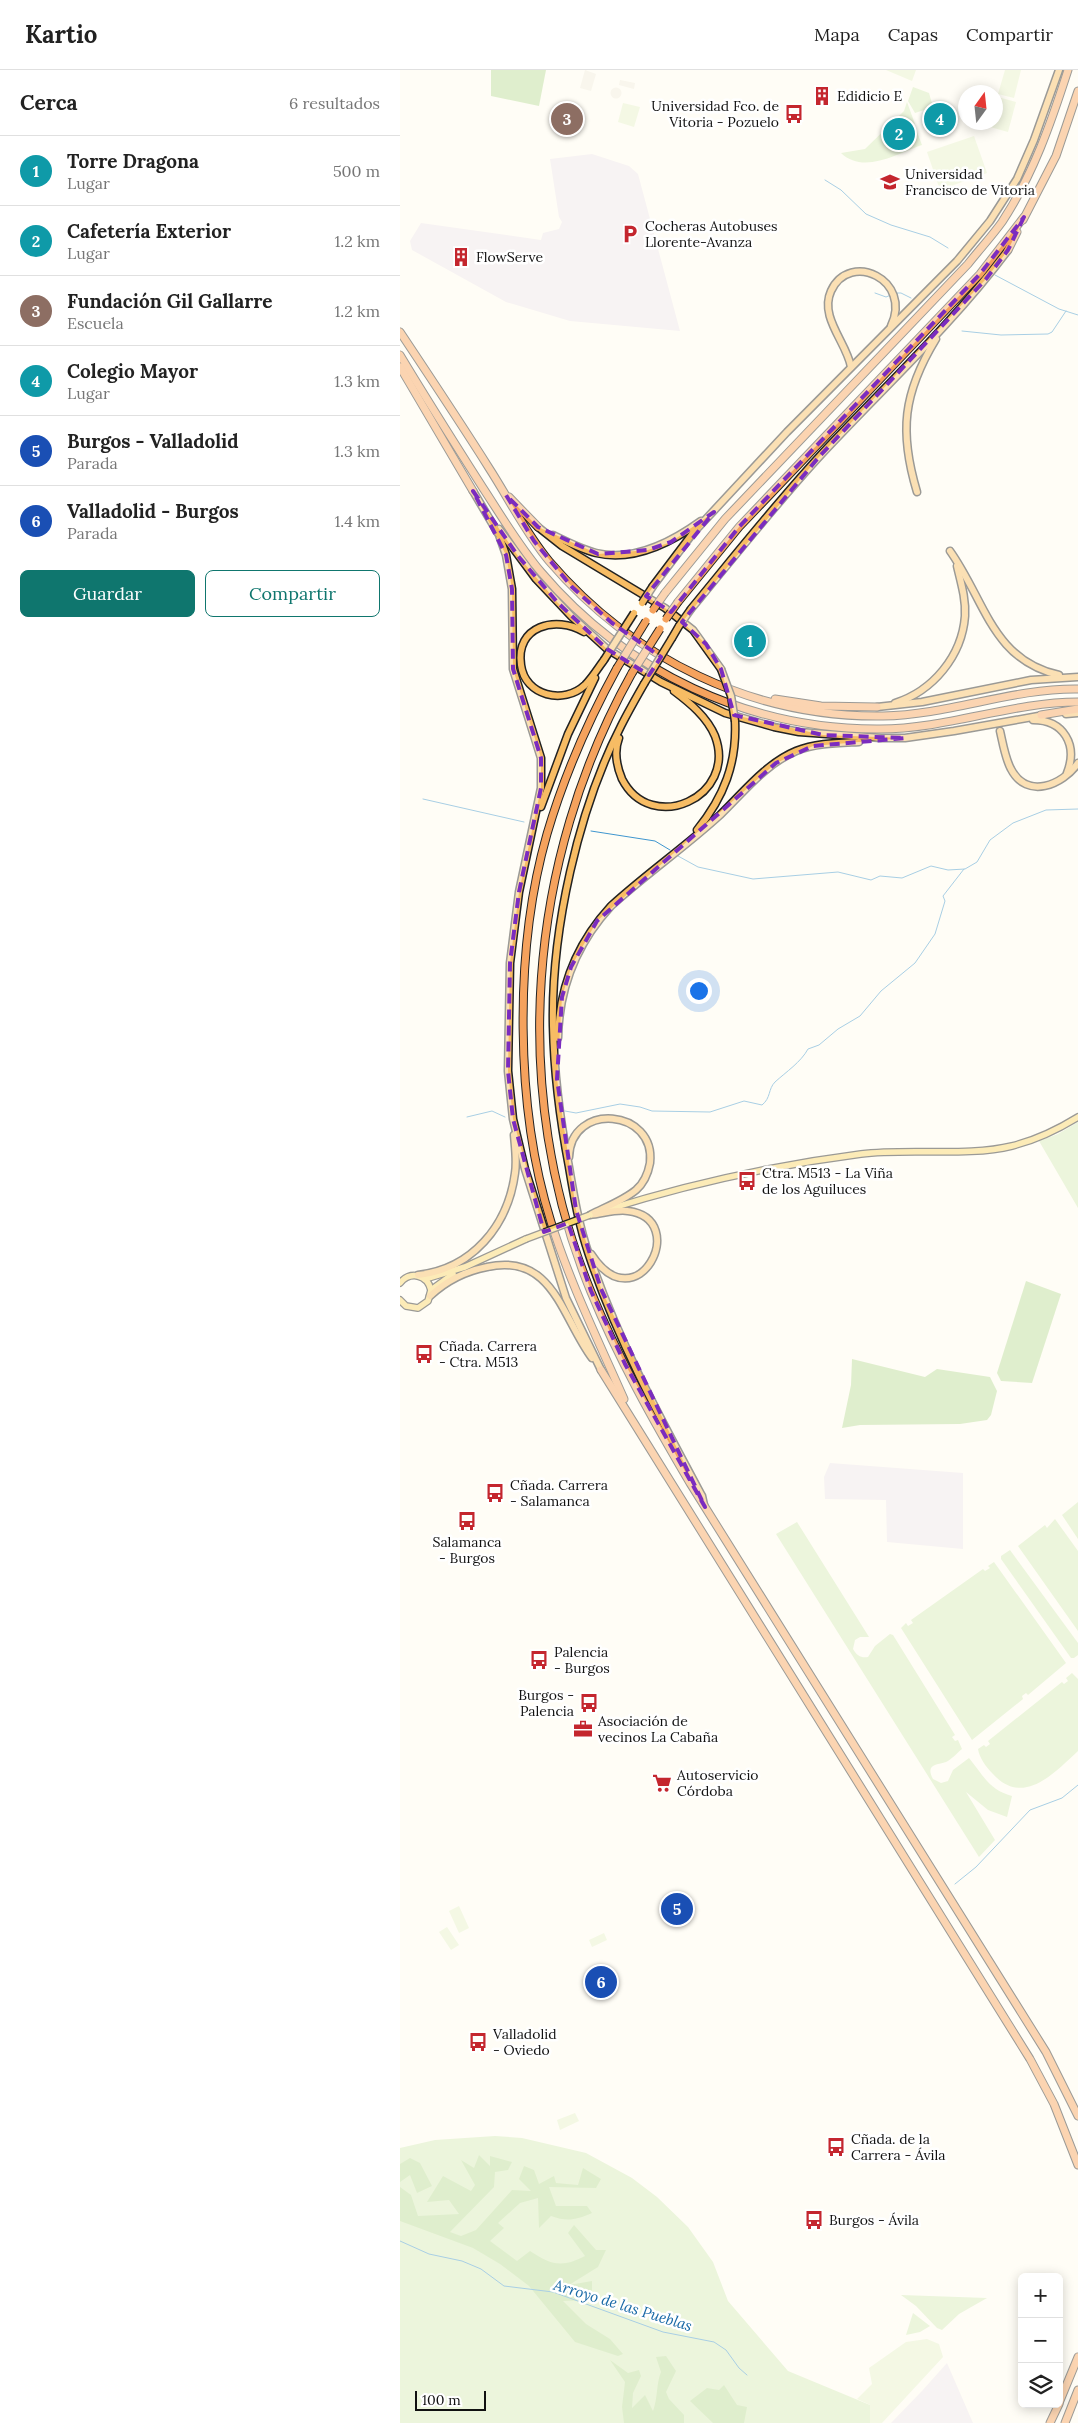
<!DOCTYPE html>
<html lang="es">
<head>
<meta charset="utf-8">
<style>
  :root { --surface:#fff; --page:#f6f6f6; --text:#222; --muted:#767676; --line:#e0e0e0; --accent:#0f766e }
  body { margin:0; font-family:Lora,serif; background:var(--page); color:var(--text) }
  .controls { position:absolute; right:15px; bottom:15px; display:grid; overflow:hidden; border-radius:8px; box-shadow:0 2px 12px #0003 }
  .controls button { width:45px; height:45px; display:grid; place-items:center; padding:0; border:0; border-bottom:1px solid var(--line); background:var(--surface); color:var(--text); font:25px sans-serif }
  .compass { position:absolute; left:558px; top:15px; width:45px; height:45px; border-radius:50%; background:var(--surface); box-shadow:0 2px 12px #0003; rotate:15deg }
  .scale { position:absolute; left:15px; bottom:12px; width:71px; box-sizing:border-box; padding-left:5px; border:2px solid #111; border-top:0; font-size:14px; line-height:18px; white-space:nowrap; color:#111; -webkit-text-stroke:4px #fff; paint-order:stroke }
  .you { position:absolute; left:298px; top:920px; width:18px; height:18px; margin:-12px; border:4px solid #fff; border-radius:50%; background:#1a73e8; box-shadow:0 0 0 8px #1a73e833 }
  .badge { display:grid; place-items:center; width:32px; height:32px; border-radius:50%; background:var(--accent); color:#fff; font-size:16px; font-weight:700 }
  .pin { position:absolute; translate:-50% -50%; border:2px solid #fff; box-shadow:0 1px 5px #0006 }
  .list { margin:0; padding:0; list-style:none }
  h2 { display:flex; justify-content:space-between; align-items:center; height:65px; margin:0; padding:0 20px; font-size:21px }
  h2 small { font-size:16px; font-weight:400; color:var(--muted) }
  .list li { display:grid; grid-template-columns:32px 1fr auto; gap:15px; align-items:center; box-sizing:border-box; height:70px; padding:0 20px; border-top:1px solid var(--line) }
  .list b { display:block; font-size:19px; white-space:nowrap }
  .list p { margin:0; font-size:16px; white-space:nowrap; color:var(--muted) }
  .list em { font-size:16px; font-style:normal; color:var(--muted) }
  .actions { display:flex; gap:10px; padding:15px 20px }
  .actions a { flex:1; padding:11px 0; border:1px solid var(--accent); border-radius:8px; text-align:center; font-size:18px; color:var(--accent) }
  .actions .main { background:var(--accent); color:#fff }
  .icon { flex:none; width:28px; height:28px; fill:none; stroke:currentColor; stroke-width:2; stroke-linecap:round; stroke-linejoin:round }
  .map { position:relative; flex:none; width:678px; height:2353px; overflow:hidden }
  header { display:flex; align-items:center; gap:30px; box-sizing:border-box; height:70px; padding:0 25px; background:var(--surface); border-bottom:1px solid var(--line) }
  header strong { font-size:24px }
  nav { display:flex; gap:28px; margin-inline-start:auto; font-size:18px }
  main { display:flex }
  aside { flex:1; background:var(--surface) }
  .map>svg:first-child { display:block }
  .industrial { fill:#eee6ef }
  .green { fill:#d5ebbd }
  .forest { fill:#b9dc9c }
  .pitch { fill:#e6f2cf }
  .plaza { fill:#f1ede2 }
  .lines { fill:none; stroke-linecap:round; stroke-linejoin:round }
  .stream { stroke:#3f96cf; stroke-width:1 }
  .primary-casing { stroke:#222; stroke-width:8 }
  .trunk-casing { stroke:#222; stroke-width:9 }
  .motorway-casing { stroke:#222; stroke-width:9 }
  .primary { stroke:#f9d66b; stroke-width:5.5 }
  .trunk { stroke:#f7bc64; stroke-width:6 }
  .motorway { stroke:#f5a25d; stroke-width:7 }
  .primary-bridge-casing { stroke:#222; stroke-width:8; stroke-linecap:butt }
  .trunk-bridge-casing { stroke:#222; stroke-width:9; stroke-linecap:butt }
  .motorway-bridge-casing { stroke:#222; stroke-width:9; stroke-linecap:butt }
  .primary-bridge { stroke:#f9d66b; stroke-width:5.5 }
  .trunk-bridge { stroke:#f7bc64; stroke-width:6 }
  .motorway-bridge { stroke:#f5a25d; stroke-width:7 }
  .marked { fill:none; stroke:#7b2cbf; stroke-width:4; stroke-dasharray:10 6; stroke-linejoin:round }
  .labels { text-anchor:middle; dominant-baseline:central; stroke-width:5; stroke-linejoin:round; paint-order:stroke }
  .poi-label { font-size:14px; fill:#111; stroke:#fff; text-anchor:start }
  .water-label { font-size:15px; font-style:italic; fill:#1768a6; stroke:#fff }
</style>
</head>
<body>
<header>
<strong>Kartio</strong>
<nav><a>Mapa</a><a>Capas</a><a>Compartir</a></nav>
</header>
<main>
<aside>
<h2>Cerca<small>6 resultados</small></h2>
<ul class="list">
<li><span class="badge" style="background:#0f9aa8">1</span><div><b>Torre Dragona</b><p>Lugar</p></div><em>500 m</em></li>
<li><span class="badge" style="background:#0f9aa8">2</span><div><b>Cafetería Exterior</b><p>Lugar</p></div><em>1.2 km</em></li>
<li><span class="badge" style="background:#8d6e63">3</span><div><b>Fundación Gil Gallarre</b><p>Escuela</p></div><em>1.2 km</em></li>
<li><span class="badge" style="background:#0f9aa8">4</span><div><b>Colegio Mayor</b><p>Lugar</p></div><em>1.3 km</em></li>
<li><span class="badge" style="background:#1a4fb4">5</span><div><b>Burgos - Valladolid</b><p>Parada</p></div><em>1.3 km</em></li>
<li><span class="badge" style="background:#1a4fb4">6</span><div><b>Valladolid - Burgos</b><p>Parada</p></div><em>1.4 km</em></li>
</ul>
<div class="actions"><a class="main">Guardar</a><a>Compartir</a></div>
</aside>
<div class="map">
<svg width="678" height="2353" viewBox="0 0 678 2353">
  <rect width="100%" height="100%" fill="#fffdf5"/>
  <g class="industrial">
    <polygon points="192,84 229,96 238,104 280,261 170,251 106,232 12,180 10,171 21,153 141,170 143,163 159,159 162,152 159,147 150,89"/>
    <polygon points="430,1393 563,1403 563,1479 487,1472 486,1430 425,1429 424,1407"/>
    <polygon points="547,2293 573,2353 491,2353 522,2321"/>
  </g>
  <g class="green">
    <polygon points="513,17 529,23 533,37 515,43 508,31"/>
    <path d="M507,32L515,54H512L514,63L517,62L522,75C498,83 464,105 441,83L465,79L504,41Z"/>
    <polygon points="678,1052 678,1138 639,1071 658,1064"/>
    <polygon points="678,1432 678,1469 662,1445"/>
    <polygon points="655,1449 678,1481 678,1561 618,1476 645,1455 647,1458"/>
    <path d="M397,1452L469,1567H460L455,1570L453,1579C457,1586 461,1588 468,1587L475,1576L490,1564L493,1565L555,1665L552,1667L555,1671L558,1670L562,1679C558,1682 551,1690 546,1692C537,1695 525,1694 533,1709L541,1713L548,1711L553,1700L569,1688C583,1705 589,1720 612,1726L607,1747L588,1740L566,1722L595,1770L579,1787L376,1464Z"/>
    <polygon points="610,1480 678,1573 678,1585 674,1588 671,1588 601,1489 601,1486"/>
    <polygon points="594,1492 666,1593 628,1625 626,1623 622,1626 623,1629 572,1670 501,1558 506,1553 508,1556 513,1553 511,1550 583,1499 585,1501 590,1498 588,1496"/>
    <path d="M672,1603L678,1609V1681C654,1703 623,1738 592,1703C586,1697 579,1687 578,1679L584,1675L586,1677L590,1674L588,1671L662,1612L664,1614L668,1611L666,1608Z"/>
    <polygon points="95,2066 122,2068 186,2083 232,2108 257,2127 288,2157 313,2192 328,2231 388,2301 470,2335 470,2353 0,2353 0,2078 35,2070"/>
    <polygon points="501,2225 587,2228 559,2244 542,2260 537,2258 516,2236"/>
    <polygon points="513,2243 530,2256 520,2262 506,2265"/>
  </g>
  <g class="forest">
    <polygon points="91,0 146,0 139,36 91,26"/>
    <polygon points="626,1211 661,1224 632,1313 601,1311 597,1303"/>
    <polygon points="452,1289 525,1307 537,1299 590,1307 597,1321 591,1345 587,1350 560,1354 460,1355 442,1358 451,1315"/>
    <path d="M79,2085L90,2096V2086L112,2092L108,2100L95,2102L94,2117L50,2162L61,2166L76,2160L112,2120L131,2121L119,2109L124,2096L134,2100L139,2114L154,2106L156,2113L178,2115L183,2098L201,2109L196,2118L149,2117L156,2136H187L192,2143C176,2150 167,2152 151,2146L139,2158L138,2128L120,2133L98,2153L104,2158L90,2171L117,2191L130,2181C151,2195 162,2198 185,2186L168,2163L174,2155L196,2180H206L198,2197L169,2215L192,2211V2230L163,2231L186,2254L210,2269L223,2284L218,2286L175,2272L129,2216L100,2194L73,2178L0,2151V2117L11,2125L18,2146L59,2144L49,2130L27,2132L43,2106L71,2121L75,2115L61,2090L74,2098Z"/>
    <polygon points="10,2088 20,2093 32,2116 17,2123 10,2105 0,2112 0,2094"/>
    <path d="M266,2286L276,2301L266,2322L269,2329L284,2345V2353H224L222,2337L225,2312L210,2290L228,2303L239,2300L241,2306L233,2323L232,2338L245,2325L253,2341C258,2328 256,2314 261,2302L256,2287Z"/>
    <polygon points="324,2315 337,2335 347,2337 344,2353 313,2353 290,2331 307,2318 319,2320"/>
  </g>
  <g class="pitch">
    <polygon points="486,0 516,0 512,11"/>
    <polygon points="605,0 621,0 614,28 598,24"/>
    <polygon points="598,27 616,32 608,62 590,57 591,53 596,52"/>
    <polygon points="223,33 240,37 234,57 218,52"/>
    <polygon points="574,66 587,103 540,120 527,82"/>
    <polygon points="59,1836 69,1858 59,1863 49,1841"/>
    <polygon points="47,1857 59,1875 51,1880 39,1862"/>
    <polygon points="204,1863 207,1870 192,1877 189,1870"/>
    <polygon points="175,2043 179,2051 160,2060 157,2050"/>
    <polygon points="527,2269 539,2274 543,2287 482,2353 470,2353 470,2335 457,2329 472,2314 469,2298 506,2272"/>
  </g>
  <g class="plaza">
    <polygon points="185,0 196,4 191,21 180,18"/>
    <polygon points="220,10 235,13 234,19 219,15"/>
    <circle cx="216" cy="23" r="5.5"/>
  </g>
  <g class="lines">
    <g class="stream">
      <polyline points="425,110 441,120 466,144 491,155 530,167 548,178"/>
      <polyline points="595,205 659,239 678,245"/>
      <polyline points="475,223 486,227 491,225"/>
      <polyline points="497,223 501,223 511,228"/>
      <polyline points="562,261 601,265 648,264 652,262 666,241"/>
      <polyline points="23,729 124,752"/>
      <polyline points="191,761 255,771 270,780"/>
      <polyline points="278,786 298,797 353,809 438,802 471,810 480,806 502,808 531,796 548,800 565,799 577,792 590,770 613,753 646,740 678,739"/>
      <path d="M165,1041L176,1043L220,1034L240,1037L252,1041L310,1042L344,1031L362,1035C371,1028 368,1019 375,1012C386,1002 401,992 408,979L419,975L438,959L460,946L481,921L515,893L535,864L545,831L543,826L564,799"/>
      <polyline points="67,1047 92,1041 105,1047"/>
      <polyline points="555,1814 576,1797 630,1740 662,1728 678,1715"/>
      <polyline points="0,2171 29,2184 62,2191 81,2199 104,2216 153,2222 263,2262 314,2272 326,2280 339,2298 347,2305"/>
    </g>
    <g class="primary-casing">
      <g id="primary">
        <path d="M206,1140C289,1114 375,1095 461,1084C509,1078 568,1087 612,1076C636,1070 657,1060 678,1047"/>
        <polyline points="25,1209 65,1197 126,1169"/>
        <path d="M0,1213C10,1201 27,1204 31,1220L28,1231L18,1238L6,1236L0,1230"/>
        <polyline points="31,1220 53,1204"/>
      </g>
    </g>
    <g class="trunk-casing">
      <g id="trunk">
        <path d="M451,297C447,273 419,247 431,221C450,180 513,210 491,256"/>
        <polyline points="73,421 99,465 106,485 112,519 113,599 141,688 141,718 119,822 110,893 108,1001 113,1049 125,1099 166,1228 201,1300"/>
        <path d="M517,422C499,362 503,323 536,269"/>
        <polyline points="138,457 162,476 265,538 293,560 321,599"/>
        <polyline points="99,459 136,509 171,546 207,579 261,612 325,643 374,657 399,662 481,668 505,668 554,661 644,645"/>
        <path d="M153,465C167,472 181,479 196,483C233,492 272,472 301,451"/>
        <path d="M550,481C585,530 592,590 659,605"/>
        <polyline points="253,516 293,463 387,362 557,191 590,151 617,109 634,70 659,0"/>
        <path d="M291,539C333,488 374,436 418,388C482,319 552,255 608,180"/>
        <path d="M184,562C156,545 115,556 121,595C125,626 164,635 185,615C192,608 198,598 204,590"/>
        <polyline points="272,568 279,556"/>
        <path d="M244,614C236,628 228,642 221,656C178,740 151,861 153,956C154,1003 160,1050 169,1097C174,1127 179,1156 189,1185C217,1269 260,1348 302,1426L304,1435"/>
        <path d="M495,633C533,621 562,586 565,546C566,529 561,513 557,496"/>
        <polyline points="477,637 522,632 631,610 678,607"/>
        <polyline points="666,644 678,643"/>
        <path d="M633,650C664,650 678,675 667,703"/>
        <path d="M600,661C603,674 605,688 611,699C627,730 663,715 678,693"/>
        <path d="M219,668C214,681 217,697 222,709C251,766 338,727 315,666C307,647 290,633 274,621"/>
        <polyline points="141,737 168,664 195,608"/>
        <path d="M297,760C324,727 337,693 335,651"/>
        <path d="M158,968C159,918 177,873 211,836C246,804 285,777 320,745C343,723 365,694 396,681C416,673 438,673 459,672"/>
        <path d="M169,1087C171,1031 256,1039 250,1093C248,1104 244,1113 236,1120C224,1130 206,1137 192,1144"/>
        <path d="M190,1145C202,1144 216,1139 228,1141C292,1149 237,1255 191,1184"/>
        <path d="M18,1205C72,1199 108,1156 115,1103C117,1091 115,1077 114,1065"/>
        <path d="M30,1226C46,1211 66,1201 87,1197C153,1182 162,1248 192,1288"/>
      </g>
    </g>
    <g class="motorway-casing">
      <g id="motorway">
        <polyline points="623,150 656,86 678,21"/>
        <polyline points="608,180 617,162"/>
        <path d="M0,262C30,307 60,352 89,398C109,429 125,462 149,491C233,589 353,648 483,646C549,645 612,618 678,619"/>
        <path d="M0,285C27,330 55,374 83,418C102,447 119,476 141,502C226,602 349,660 480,659C548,659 611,632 678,632"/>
        <polyline points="0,297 73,421"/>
        <polyline points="109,427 138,457"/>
        <path d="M265,523L325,449L568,194C579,180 592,166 602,152C633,105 651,53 668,0"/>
        <polyline points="278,532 339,457 580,204 624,147"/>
        <path d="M217,598C188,651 164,706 147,764C114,879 115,1038 151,1152C170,1213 198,1270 224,1329"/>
        <path d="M232,603C127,791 109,1022 191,1222C218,1288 254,1352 290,1413L646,1982L678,2046"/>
        <polyline points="375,629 421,636 477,637"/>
        <polyline points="641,645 678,639"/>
        <polyline points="201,1300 630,1989 654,2034 678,2095"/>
        <polyline points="659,2333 678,2287"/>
        <polyline points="650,2353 659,2334"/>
        <polyline points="665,2353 678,2320"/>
      </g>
    </g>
    <use href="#primary" class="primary"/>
    <use href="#trunk" class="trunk"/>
    <use href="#motorway" class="motorway"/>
    <g class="primary-bridge-casing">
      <polyline id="primary-bridge" points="126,1169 190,1145"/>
    </g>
    <g class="trunk-bridge-casing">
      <g id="trunk-bridge">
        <polyline points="242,533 253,516"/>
        <polyline points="279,556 291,539"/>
        <polyline points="204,590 234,543"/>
        <polyline points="321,599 331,626 335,651"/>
        <polyline points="244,614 272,568"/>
      </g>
    </g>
    <g class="motorway-bridge-casing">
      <g id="motorway-bridge">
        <polyline points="253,540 265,523"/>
        <polyline points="266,549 278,532"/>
        <polyline points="217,598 246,551"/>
        <polyline points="232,603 260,559"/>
      </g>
    </g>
    <use href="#primary-bridge" class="primary-bridge"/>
    <use href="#trunk-bridge" class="trunk-bridge"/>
    <use href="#motorway-bridge" class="motorway-bridge"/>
  </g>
  <path d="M0 0H678V2353H0ZM624,147L608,180L586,209L418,388L282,552L306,574L321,599L334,645L423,665L505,668L413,676L376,693L197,851L171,897L162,927L157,1009L176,1140L201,1219L305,1437L225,1294L191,1221L168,1153L144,1162L113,1049L108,1001L110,893L119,822L141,718V688L113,599L112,519L106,485L73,421L118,486L158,533L207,579L249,605L261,587L212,553L172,517L134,471L106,425L138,457L198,484L248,480L271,472L314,442L246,526L271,542L339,457L580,204Z" fill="#fffdf5" fill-opacity=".55" fill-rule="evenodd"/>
  <path class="marked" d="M624,147L608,180L586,209L418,388L282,552L306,574L321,599L334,645L423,665L505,668L413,676L376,693L197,851L171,897L162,927L157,1009L176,1140L201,1219L305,1437L225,1294L191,1221L168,1153L144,1162L113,1049L108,1001L110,893L119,822L141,718V688L113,599L112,519L106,485L73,421L118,486L158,533L207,579L249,605L261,587L212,553L172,517L134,471L106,425L138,457L198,484L248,480L271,472L314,442L246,526L271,542L339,457L580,204Z"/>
  <defs>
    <g id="building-bare" transform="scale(1.5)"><path d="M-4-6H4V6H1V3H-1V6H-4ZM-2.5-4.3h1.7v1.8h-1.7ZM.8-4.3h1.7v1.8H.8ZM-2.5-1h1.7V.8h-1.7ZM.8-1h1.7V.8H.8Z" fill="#c4262e" stroke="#fff" stroke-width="2.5" paint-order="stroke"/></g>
    <g id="bus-bare" transform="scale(1.5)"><path d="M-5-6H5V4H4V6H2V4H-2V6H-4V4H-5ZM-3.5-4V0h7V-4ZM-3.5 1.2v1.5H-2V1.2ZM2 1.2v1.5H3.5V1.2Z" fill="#c4262e" stroke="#fff" stroke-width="2.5" paint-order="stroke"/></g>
    <g id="university-bare" transform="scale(1.5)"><path d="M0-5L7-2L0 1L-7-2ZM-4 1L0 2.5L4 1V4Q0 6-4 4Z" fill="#c4262e" stroke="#fff" stroke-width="2.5" paint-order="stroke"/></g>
    <g id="parking-bare" transform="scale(1.5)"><path d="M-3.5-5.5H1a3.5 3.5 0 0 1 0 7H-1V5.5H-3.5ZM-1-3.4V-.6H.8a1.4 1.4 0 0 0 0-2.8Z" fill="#c4262e" stroke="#fff" stroke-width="2.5" paint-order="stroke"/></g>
    <g id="office-bare" transform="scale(1.5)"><path d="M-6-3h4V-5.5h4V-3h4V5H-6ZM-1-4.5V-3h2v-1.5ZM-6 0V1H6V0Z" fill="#c4262e" stroke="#fff" stroke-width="2.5" paint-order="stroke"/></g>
    <g id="supermarket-bare" transform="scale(1.5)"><path d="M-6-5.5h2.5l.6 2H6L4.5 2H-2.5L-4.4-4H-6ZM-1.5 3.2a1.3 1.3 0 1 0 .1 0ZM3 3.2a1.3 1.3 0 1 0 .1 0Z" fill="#c4262e" stroke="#fff" stroke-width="2.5" paint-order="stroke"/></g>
  </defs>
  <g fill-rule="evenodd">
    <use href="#building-bare" x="422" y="26"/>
    <use href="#bus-bare" x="394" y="44"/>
    <use href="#university-bare" x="490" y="112"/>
    <use href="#parking-bare" x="230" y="164"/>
    <use href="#building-bare" x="61" y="187"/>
    <use href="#bus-bare" x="347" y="1111"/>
    <use href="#bus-bare" x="24" y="1284"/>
    <use href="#bus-bare" x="95" y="1423"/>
    <use href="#bus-bare" x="67" y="1451"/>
    <use href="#bus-bare" x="139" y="1590"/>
    <use href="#bus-bare" x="189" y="1633"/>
    <use href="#office-bare" x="183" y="1659"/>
    <use href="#supermarket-bare" x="262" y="1713"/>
    <use href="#bus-bare" x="78" y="1972"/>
    <use href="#bus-bare" x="436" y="2077"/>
    <use href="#bus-bare" x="414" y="2150"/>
  </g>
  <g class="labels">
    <g class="poi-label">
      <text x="437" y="26">Edidicio E</text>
      <text x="379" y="36" text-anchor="end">Universidad Fco. de<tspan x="379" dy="16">Vitoria - Pozuelo</tspan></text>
      <text x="505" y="104">Universidad<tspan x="505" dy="16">Francisco de Vitoria</tspan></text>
      <text x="245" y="156">Cocheras Autobuses<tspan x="245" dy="16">Llorente-Avanza</tspan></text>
      <text x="76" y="187">FlowServe</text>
      <text x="362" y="1103">Ctra. M513 - La Viña<tspan x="362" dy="16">de los Aguiluces</tspan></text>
      <text x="39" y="1276">Cñada. Carrera<tspan x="39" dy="16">- Ctra. M513</tspan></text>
      <text x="110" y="1415">Cñada. Carrera<tspan x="110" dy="16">- Salamanca</tspan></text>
      <text x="67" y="1472" text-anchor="middle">Salamanca<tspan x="67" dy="16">- Burgos</tspan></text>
      <text x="154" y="1582">Palencia<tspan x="154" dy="16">- Burgos</tspan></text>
      <text x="174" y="1625" text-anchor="end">Burgos -<tspan x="174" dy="16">Palencia</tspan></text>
      <text x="198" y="1651">Asociación de<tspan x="198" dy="16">vecinos La Cabaña</tspan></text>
      <text x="277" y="1705">Autoservicio<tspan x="277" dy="16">Córdoba</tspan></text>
      <text x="93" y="1964">Valladolid<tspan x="93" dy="16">- Oviedo</tspan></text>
      <text x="451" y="2069">Cñada. de la<tspan x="451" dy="16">Carrera - Ávila</tspan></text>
      <text x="429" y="2150">Burgos - Ávila</text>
    </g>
    <g class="water-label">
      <text transform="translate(223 2235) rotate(17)">Arroyo de las Pueblas</text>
    </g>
  </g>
</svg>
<div class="controls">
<button>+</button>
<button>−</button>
<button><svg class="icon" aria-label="layers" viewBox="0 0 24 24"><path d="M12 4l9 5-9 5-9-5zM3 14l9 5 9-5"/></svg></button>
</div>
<svg class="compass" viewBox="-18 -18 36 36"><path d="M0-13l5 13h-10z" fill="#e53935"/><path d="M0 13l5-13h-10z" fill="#767676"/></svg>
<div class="scale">100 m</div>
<div class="you"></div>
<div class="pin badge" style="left:350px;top:571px;background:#0f9aa8">1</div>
<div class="pin badge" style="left:499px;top:64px;background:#0f9aa8">2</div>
<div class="pin badge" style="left:167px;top:49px;background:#8d6e63">3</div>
<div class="pin badge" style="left:540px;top:49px;background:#0f9aa8">4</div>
<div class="pin badge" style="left:277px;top:1839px;background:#1a4fb4">5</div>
<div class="pin badge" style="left:201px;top:1912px;background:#1a4fb4">6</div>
</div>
</main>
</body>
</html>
